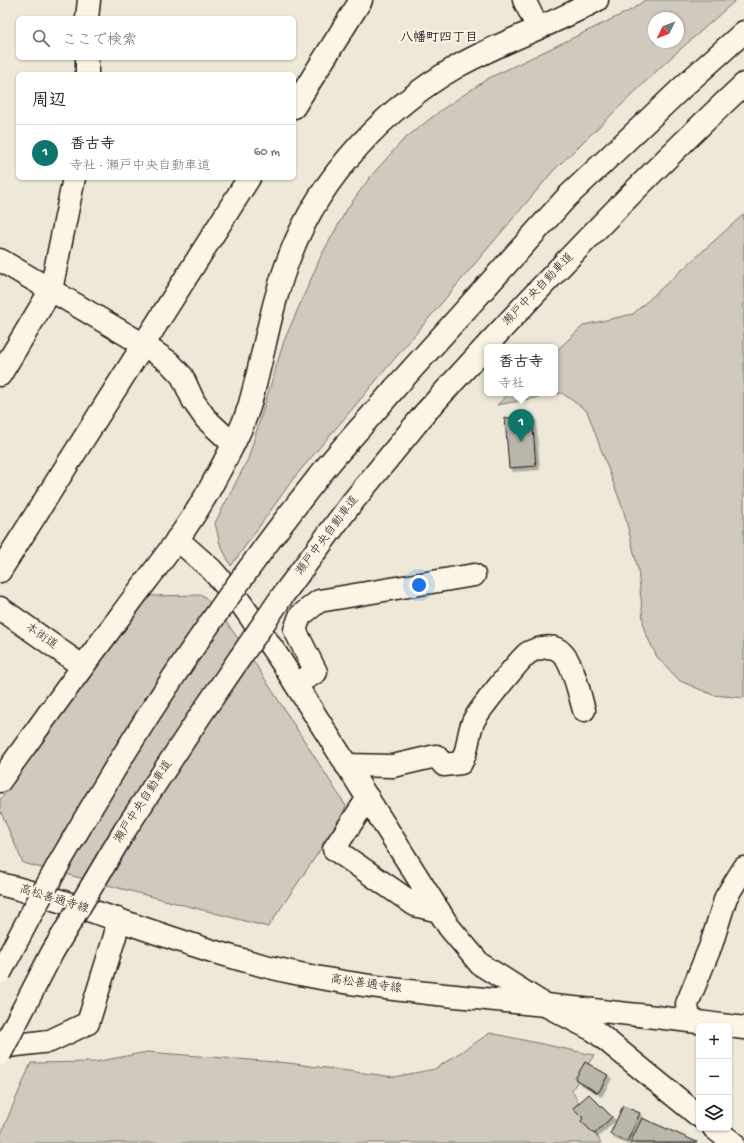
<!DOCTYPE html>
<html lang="ja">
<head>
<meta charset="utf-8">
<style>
  :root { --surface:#fff; --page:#f2f2f2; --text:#222; --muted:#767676; --line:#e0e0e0; --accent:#0f766e }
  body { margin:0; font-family:"Gochi Hand","Klee One",sans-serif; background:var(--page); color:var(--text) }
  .controls { position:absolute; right:12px; bottom:12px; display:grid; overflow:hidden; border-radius:6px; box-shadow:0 1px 3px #0004 }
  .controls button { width:36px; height:36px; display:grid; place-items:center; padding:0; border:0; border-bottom:1px solid var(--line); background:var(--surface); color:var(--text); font:20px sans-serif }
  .compass { position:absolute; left:648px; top:12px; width:36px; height:36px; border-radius:50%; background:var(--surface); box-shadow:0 1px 3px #0004; rotate:227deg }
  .you { position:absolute; left:419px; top:585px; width:14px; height:14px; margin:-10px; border:3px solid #fff; border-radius:50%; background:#1a73e8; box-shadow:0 0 0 6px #1a73e833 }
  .badge { display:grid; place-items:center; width:26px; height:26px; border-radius:50%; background:var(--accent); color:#fff; font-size:13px; font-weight:700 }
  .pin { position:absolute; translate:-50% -33px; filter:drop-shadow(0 1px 2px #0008) }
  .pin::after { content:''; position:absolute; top:21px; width:14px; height:12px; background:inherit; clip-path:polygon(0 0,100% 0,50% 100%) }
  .popup { position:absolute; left:484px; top:344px; width:74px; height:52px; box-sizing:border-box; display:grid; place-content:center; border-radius:6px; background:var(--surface); filter:drop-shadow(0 1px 3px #0005); font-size:13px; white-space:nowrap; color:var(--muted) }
  .popup b { font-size:15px; color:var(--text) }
  .popup::after { content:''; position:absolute; left:50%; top:100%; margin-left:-8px; border:8px solid transparent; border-top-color:var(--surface) }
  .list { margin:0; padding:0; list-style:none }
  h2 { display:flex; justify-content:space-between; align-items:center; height:52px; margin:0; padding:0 16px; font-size:17px }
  h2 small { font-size:13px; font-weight:400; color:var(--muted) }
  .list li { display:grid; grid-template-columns:26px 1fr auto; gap:12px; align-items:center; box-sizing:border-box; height:56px; padding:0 16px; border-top:1px solid var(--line) }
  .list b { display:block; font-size:15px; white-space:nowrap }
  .list p { margin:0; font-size:13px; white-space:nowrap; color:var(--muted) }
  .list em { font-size:13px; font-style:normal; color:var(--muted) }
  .icon { flex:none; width:22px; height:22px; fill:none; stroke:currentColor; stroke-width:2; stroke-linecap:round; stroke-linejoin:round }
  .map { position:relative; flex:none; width:744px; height:1143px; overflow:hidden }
  .search { position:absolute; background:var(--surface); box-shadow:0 1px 3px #0004; left:16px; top:16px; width:280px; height:44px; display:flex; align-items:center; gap:10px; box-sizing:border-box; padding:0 14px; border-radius:6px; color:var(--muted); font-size:15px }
  .panel { position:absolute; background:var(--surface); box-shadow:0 1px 3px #0004; left:16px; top:72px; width:280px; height:108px; border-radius:6px }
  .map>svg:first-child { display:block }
  .green { fill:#cfcabd; stroke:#76736c; fill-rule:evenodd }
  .building { fill:#bab6aa; stroke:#1c1c1c; filter:url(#shadow) }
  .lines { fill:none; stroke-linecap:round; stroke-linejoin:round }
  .minor-casing { stroke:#1c1c1c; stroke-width:25 }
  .major-casing { stroke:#1c1c1c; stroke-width:25 }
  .highway-casing { stroke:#1c1c1c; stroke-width:25 }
  .minor { stroke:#fcf5e5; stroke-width:22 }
  .major { stroke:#fcf5e5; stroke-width:22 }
  .highway { stroke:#fcf5e5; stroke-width:22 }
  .highway-bridge-casing { stroke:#1c1c1c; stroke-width:25; stroke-linecap:butt }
  .highway-bridge { stroke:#fcf5e5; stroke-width:22 }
  .labels { text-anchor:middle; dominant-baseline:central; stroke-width:4; stroke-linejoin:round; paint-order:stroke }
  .street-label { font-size:12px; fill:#1c1c1c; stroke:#fcf5e5 }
  .neighbourhood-label { font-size:13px; font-weight:bold; fill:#1c1c1c; stroke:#fcf5e5 }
</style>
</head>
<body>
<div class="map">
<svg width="744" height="1143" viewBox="0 0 744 1143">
  <defs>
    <filter id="shadow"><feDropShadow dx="3.5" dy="3.5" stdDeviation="0" flood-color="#0004"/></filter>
  </defs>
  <rect width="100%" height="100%" fill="#eee8d9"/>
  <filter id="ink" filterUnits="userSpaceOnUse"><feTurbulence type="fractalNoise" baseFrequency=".025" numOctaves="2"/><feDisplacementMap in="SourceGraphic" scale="8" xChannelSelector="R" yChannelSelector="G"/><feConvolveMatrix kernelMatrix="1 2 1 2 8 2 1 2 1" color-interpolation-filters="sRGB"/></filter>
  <g filter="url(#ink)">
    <g class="green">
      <path d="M645,0H736L665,63L554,170L293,479L231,566L220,544L215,523L248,459L284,341L321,256L347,209L371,176L403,140L444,108L489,78L631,10ZM654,18H678V42H654Z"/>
      <polygon points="744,214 744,698 713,695 680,681 657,657 644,630 638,569 624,512 587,411 562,393 497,405 510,393 555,393 555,352 584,325 633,314"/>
      <polygon points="203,595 224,619 245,648 346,806 337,825 268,927 23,863 0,810 0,800 149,596"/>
      <polygon points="490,1033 594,1055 572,1090 601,1143 0,1143 0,1136 31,1063 95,1062 147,1052 288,1063 394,1077 435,1069"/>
    </g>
    <g class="building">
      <polygon points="532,416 536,466 509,468 505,418"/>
      <polygon points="585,1062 608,1075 598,1093 575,1079"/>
      <polygon points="589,1094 612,1117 594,1134 581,1121 583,1118 573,1108"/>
      <polygon points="623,1106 640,1113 627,1142 610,1134"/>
      <polygon points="642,1118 697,1142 696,1143 630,1143"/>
    </g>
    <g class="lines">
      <g class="minor-casing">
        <g id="minor">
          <polyline points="524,0 538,28"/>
          <polyline points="87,18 89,0"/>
          <polyline points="87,58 87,74"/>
          <polyline points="294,107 361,0"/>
          <polyline points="0,260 144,345 169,362 182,376 194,402 206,419 233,444"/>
          <polyline points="0,375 51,290 74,178"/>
          <polyline points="177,539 211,569 240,602 281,661 449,927 480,964 545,1005 595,1031 699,1116"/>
          <polyline points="0,571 249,178"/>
          <polyline points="0,608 82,666"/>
          <polyline points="296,684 316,672 295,630 300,616 319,601 474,575"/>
          <path d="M346,765L393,766L436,756L444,765L461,763C469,750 467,736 473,722C477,712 521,658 528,653C539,647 554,644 562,653C574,665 579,694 584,710"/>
          <path d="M0,781C40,725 80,670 121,615C153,571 189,529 214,481C227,457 241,432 249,407C264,356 271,302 291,253C321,176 386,107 458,66C503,41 552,25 597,0"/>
          <polyline points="368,798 334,849 415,905 439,911"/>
          <polyline points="689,1020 687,1004 711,945 726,897 744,868"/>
          <polyline points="0,1047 50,1041 88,1023 115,936 118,919"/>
          <polyline points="714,1128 733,1143"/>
        </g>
      </g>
      <g class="major-casing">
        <path id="major" d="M0,884C102,909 197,953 300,974C368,988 436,994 505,1001C585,1009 664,1017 744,1028"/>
      </g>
      <g class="highway-casing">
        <g id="highway">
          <polyline points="395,388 567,197 686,84 744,32"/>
          <path d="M425,413C527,300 632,189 744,84"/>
        </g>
      </g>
      <use href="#minor" class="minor"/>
      <use href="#major" class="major"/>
      <use href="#highway" class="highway"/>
      <g class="highway-bridge-casing">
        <g id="highway-bridge">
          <path d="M0,973C89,800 195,633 316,480C341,448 369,419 395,388"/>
          <polyline points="0,1054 52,953 125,830 200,716 283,595 350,505 425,413"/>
        </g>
      </g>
      <use href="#highway-bridge" class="highway-bridge"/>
    </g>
  </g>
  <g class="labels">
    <g class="street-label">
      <text transform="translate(539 290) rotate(-46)">瀬戸中央自動車道</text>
      <text transform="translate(328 536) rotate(-53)">瀬戸中央自動車道</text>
      <text transform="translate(41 637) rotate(35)">本街道</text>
      <text transform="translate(144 802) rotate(-57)">瀬戸中央自動車道</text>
      <text transform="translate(54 900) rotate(17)">高松善通寺線</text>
      <text transform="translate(366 985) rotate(8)">高松善通寺線</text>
    </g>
    <g class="neighbourhood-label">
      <text x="439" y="38">八幡町四丁目</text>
    </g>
  </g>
</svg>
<div class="controls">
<button>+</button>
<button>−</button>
<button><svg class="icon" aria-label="layers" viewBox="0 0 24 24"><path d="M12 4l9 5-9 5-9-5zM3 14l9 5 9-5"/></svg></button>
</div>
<svg class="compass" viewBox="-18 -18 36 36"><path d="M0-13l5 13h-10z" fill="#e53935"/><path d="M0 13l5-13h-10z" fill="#767676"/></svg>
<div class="you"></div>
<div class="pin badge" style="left:521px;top:442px">1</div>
<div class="popup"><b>香古寺</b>寺社</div>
<div class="search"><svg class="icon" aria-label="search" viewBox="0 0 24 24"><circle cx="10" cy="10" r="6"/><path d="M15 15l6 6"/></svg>ここで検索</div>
<section class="panel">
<h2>周辺<small></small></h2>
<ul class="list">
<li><span class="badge">1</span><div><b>香古寺</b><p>寺社 · 瀬戸中央自動車道</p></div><em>60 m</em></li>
</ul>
</section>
</div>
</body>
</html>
